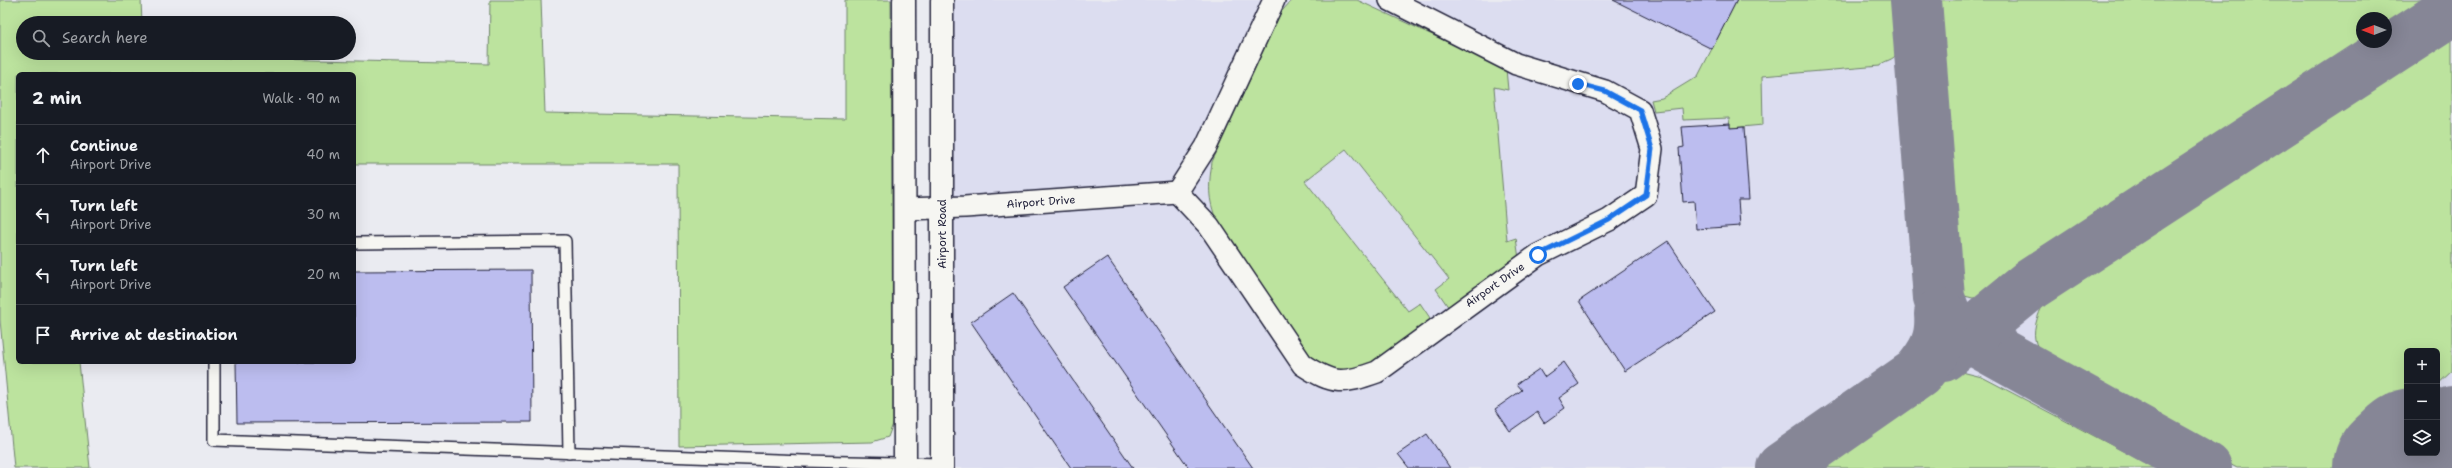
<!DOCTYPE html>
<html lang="en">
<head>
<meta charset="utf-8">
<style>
  :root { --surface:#171b24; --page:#242831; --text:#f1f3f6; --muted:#9ea1a6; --line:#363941 }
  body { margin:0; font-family:"Shantell Sans",sans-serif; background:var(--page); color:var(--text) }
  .controls { position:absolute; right:12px; bottom:12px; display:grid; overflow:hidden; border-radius:6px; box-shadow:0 4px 16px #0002 }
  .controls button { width:36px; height:36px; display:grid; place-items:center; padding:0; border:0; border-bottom:1px solid var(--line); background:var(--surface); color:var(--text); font:20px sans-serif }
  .compass { position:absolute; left:2356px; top:12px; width:36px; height:36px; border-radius:50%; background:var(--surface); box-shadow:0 4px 16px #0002; rotate:270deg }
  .stop { position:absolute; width:12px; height:12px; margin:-9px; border:3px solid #1a73e8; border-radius:50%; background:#fff }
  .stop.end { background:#1a73e8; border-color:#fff; box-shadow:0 1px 4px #0008 }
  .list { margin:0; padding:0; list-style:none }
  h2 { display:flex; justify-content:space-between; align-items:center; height:52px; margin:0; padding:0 16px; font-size:17px }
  h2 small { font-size:13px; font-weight:400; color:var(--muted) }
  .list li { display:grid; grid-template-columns:26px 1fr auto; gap:12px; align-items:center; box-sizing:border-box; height:60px; padding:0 16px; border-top:1px solid var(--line) }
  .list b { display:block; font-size:15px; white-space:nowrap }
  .list p { margin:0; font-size:13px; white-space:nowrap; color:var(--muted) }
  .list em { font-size:13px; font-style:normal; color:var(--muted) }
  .icon { flex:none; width:22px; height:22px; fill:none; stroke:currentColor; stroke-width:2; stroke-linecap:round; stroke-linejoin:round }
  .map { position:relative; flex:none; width:2452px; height:468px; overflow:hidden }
  .search { position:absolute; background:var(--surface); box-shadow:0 4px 16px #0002; left:16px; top:16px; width:340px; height:44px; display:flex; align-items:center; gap:10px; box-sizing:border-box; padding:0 14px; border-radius:22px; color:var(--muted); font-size:15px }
  .panel { position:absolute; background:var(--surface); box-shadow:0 4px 16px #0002; left:16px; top:72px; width:340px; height:292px; border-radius:6px }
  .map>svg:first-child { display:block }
  .built { fill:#dcddf0; fill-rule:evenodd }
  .green { fill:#bce39e; stroke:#6f826c }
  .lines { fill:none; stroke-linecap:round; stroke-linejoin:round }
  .taxiway { stroke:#868696; stroke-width:52 }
  .runway { stroke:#868696; stroke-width:130 }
  .building { fill:#bcbdef; stroke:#22223b }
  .lane-casing { stroke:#22223b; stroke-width:14 }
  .street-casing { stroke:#22223b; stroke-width:24 }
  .secondary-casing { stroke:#22223b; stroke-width:25 }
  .lane { stroke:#f6f6f2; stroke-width:11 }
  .street { stroke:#f6f6f2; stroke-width:21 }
  .secondary { stroke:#f6f6f2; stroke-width:22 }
  .route { stroke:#1a73e8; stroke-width:5 }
  .labels { text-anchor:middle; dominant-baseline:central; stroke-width:3; stroke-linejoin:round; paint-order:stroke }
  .street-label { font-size:11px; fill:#22223b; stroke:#f6f6f2 }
</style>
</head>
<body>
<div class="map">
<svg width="2452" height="468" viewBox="0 0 2452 468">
  <rect width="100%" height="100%" fill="#eaebf1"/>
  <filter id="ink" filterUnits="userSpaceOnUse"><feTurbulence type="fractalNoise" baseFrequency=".025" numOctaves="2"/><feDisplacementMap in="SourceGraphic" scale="8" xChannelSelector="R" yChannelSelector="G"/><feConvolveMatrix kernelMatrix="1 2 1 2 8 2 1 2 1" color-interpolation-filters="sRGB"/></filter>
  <g filter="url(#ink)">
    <path class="built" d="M951,0H2452V468H953ZM2362,18H2386V42H2362ZM2407,351H2437V453H2407Z"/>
    <g class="green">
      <polygon points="0,0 141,0 142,23 23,23 23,53 143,53 143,56 489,64 490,0 541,0 545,113 845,119 845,0 891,0 893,424 888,437 872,442 679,446 678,164 354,164 354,74 18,74 18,362 79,362 90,468 14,468 0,320"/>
      <path d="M1292,0H1357L1506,69L1508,90L1494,87L1507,241L1516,238L1519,259L1449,308L1436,289L1449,279L1346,149L1305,181L1408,311L1420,303L1432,321C1417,332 1371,372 1354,373C1337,373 1325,367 1310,360L1219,227C1208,200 1208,190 1212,162L1281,12Z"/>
      <path d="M1737,0H1899C1901,17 1906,42 1895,56C1891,61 1882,61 1880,66L1762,76L1763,125L1730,128L1729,118L1683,120L1682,108L1654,111L1651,100L1662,98L1698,76Z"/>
      <polygon points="1930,0 2439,0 2386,35 2386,18 2362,18 2362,42 2375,42 1981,300 1952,293"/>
      <path d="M2452,30V371L2437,385V351H2407V414L2351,468H2237L2068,378C2033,350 2025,340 2046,298Z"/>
      <polygon points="1958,371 1982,377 2155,468 1825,468"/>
    </g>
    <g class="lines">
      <g class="taxiway">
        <polyline points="1916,0 1939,298 1946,317 1967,336 2206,468"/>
        <polyline points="1943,356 2031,284 2452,10"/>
        <polyline points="2437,427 2452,412"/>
        <path d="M1782,468L1918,373C1934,353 1942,340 1940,314"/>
        <polyline points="2394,468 2409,453"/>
      </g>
      <polyline class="runway" points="2398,468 2414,453"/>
    </g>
    <g class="building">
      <polygon points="1613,0 1737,0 1712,49"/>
      <polygon points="1730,124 1730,128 1744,127 1749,200 1738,200 1740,226 1696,229 1694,201 1683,202 1679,148 1684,147 1682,127"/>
      <polygon points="1668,241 1715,312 1625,371 1579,301"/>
      <polygon points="1107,257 1253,468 1189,468 1063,287"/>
      <polygon points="531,270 532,422 237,423 236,362 354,362 354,271"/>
      <polygon points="1013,293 1133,468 1071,468 971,322"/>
      <polygon points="1564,362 1579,384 1559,398 1565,408 1544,423 1537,412 1510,431 1495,409 1522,390 1517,384 1539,369 1544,377"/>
      <polygon points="1427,434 1450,468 1409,468 1398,454"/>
    </g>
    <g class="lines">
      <g class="lane-casing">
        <g id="lane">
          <polyline points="354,243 565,241 569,453"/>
          <polyline points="214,362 214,440 803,461 942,464"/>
        </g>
      </g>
      <g class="street-casing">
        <g id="street">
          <path d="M1274,0L1206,147L1177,192L1209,226L1303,365C1334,385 1343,384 1377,372L1538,255L1609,220L1646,195L1652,149L1640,110L1605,91L1516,64L1390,0"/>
          <polyline points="905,209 965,207 1177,192"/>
        </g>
      </g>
      <g class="secondary-casing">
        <g id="secondary">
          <polyline points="904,0 905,468"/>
          <polyline points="942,0 942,468"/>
        </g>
      </g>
      <use href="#lane" class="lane"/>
      <use href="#street" class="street"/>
      <use href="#secondary" class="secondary"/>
    </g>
  </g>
  <g class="lines" filter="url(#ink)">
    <polyline class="route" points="1538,255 1609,220 1646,195 1652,149 1640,110 1605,91 1578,84"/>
  </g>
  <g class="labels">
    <g class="street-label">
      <text transform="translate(1041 202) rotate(-4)">Airport Drive</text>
      <text transform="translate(942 234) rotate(-90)">Airport Road</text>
      <text transform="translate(1495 285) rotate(-35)">Airport Drive</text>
    </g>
  </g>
</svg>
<div class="controls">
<button>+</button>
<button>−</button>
<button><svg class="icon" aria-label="layers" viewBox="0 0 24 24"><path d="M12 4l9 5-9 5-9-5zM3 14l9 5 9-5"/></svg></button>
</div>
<svg class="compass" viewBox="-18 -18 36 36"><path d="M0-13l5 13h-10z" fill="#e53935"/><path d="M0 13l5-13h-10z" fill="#9ea1a6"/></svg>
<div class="stop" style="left:1538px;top:255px"></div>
<div class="stop end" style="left:1578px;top:84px"></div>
<div class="search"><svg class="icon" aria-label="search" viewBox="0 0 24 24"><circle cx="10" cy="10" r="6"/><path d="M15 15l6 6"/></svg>Search here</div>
<section class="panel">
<h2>2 min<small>Walk · 90 m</small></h2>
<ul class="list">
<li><svg class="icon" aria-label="ahead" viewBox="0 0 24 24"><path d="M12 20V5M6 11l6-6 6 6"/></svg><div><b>Continue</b><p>Airport Drive</p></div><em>40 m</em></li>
<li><svg class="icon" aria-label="left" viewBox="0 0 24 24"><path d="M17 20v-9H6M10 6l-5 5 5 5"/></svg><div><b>Turn left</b><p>Airport Drive</p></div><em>30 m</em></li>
<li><svg class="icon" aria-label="left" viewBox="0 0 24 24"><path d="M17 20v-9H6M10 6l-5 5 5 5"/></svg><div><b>Turn left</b><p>Airport Drive</p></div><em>20 m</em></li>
<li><svg class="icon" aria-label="arrive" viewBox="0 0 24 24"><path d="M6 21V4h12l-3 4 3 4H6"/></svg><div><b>Arrive at destination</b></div></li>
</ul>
</section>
</div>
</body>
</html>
